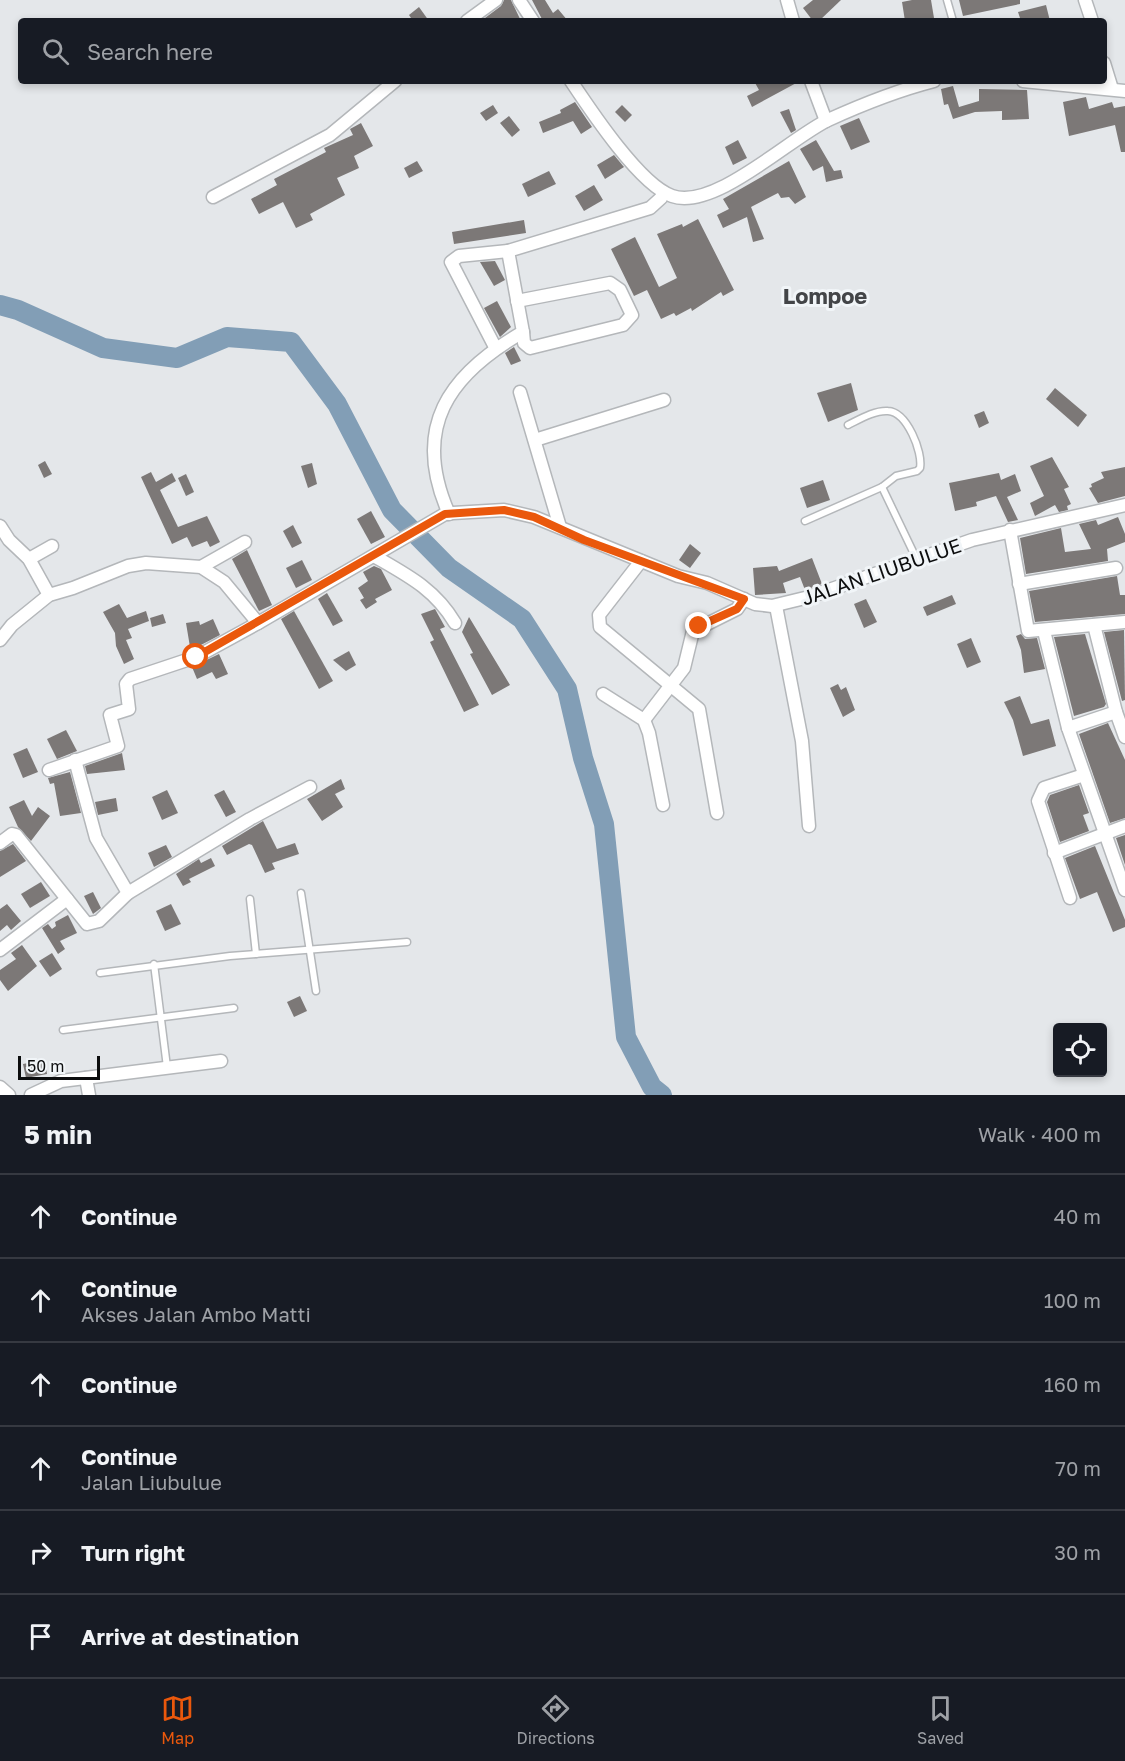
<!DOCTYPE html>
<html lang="en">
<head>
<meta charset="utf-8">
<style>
  :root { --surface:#171b24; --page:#20242c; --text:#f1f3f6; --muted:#9ea1a6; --line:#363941; --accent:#ea580c }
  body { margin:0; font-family:"Golos Text",sans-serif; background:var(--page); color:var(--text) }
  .controls { position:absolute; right:18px; bottom:18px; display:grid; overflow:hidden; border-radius:6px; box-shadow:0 3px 9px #0003 }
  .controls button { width:54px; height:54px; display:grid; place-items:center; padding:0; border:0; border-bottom:2px solid var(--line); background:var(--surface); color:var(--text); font:30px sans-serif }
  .scale { position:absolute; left:18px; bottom:15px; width:82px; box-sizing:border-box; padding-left:6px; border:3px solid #0c0d0e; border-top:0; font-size:16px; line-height:21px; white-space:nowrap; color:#0c0d0e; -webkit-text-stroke:4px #f1f5f8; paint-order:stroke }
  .stop { position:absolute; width:18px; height:18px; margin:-14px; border:4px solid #ea580c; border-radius:50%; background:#fff }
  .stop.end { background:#ea580c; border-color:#fff; box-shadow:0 2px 6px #0008 }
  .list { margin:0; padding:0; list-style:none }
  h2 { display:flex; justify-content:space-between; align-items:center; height:78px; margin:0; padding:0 24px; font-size:26px }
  h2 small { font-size:20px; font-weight:400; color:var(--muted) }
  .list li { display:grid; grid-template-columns:39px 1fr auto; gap:18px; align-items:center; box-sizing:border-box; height:84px; padding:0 24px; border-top:2px solid var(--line) }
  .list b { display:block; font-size:22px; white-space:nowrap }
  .list p { margin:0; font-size:20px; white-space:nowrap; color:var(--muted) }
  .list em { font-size:20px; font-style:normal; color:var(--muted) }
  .icon { flex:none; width:33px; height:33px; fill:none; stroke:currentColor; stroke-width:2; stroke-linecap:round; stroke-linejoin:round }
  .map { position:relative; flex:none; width:1125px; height:1095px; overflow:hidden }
  .search { position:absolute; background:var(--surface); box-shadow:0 3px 9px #0003; left:18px; right:18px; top:18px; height:66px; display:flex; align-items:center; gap:15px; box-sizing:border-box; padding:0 21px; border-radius:6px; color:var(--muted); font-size:22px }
  .sheet { height:582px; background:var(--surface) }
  nav { display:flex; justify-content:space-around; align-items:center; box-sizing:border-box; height:84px; border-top:2px solid var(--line); background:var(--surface); font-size:16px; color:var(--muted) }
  nav a { display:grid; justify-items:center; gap:3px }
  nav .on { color:var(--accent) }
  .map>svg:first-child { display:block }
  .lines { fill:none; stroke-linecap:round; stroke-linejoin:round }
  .river { stroke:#829eb6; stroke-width:20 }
  .building { fill:#7c7877 }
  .lane-casing { stroke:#b4b7ba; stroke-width:9 }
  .street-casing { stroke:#b4b7ba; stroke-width:15 }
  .lane { stroke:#fff; stroke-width:6 }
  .street { stroke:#fff; stroke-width:12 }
  .route { stroke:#ea580c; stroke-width:8 }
  .labels { text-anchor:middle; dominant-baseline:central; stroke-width:6; stroke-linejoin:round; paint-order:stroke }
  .street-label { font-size:20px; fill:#0c0d0e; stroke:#f1f5f8 }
  .quarter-label { font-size:22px; font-weight:bold; fill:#434548; stroke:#f1f5f8 }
</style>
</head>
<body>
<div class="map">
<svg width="1125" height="1095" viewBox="0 0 1125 1095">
  <rect width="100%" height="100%" fill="#e4e7ea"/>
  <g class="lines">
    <polyline class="river" points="0,305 18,310 103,348 177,358 227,337 291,342 337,404 392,510 449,568 522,619 567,689 583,758 604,824 626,1037 652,1087 662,1095"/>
  </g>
  <g class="building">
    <polygon points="504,0 511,0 521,21 481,21 501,6"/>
    <polygon points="532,0 545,0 553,13 558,9 568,21 543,21"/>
    <polygon points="813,0 841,0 819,21 813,21 803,8"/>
    <polygon points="912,0 931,0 934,18 905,21 902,2"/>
    <polygon points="959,0 1020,0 1020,4 963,16"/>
    <polygon points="1046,5 1050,21 1021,21 1018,12"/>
    <polygon points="419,7 429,21 413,21 409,15"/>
    <polygon points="754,81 800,81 752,107 747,96 759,90"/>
    <polygon points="953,86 959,107 979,101 979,89 1027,90 1029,119 1002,120 1002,111 975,112 953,119 948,104 944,105 941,89"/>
    <polygon points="1086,97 1089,109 1112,102 1114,108 1125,106 1125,152 1121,152 1115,125 1069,136 1063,102"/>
    <polygon points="575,102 592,127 581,134 573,121 543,133 539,122 561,113 560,110"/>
    <polygon points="493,105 498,113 486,121 480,113"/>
    <polygon points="622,105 632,115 625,122 615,112"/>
    <polygon points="789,109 796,130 791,133 780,112"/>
    <polygon points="509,116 520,130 512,137 500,123"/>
    <polygon points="859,118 870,142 851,150 840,126"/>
    <polygon points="361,123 373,146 354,156 359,168 337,178 345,195 310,214 313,220 296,228 283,202 259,214 251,199 277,185 274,179 326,152 324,148 353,135 350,129"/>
    <polygon points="738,140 747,158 733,165 725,147"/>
    <polygon points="816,140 834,171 841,170 843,178 826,182 823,166 813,171 800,149"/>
    <polygon points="614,155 624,167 605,179 597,165"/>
    <polygon points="417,161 423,171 409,178 404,168"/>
    <polygon points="789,161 806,197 795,204 789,197 781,198 778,193 751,207 764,239 753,242 747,217 723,228 717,215 729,209 723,199"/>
    <polygon points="549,171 556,184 528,197 522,184"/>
    <polygon points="594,185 603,200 584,211 575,196"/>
    <polygon points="698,219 734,290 723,296 721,292 692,311 691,308 676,316 674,313 661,319 647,290 634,296 611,249 635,237 659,287 677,278 657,234 682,224 683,227"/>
    <polygon points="524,220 526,233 454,244 452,232"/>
    <polygon points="495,261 505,280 494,286 480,262"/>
    <polygon points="497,301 511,327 500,337 484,308"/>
    <polygon points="514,347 521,361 511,365 505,353"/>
    <polygon points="851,383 858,410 828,422 817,393"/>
    <polygon points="1055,388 1087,415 1078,427 1046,399"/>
    <polygon points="984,411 989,423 979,428 974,415"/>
    <polygon points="1052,457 1069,487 1064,489 1071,504 1067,506 1068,510 1059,512 1055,505 1035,516 1030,503 1044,496 1030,466"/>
    <polygon points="45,461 52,474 44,478 38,465"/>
    <polygon points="312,463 317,484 308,488 301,466"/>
    <polygon points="1125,467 1125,496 1098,503 1089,488 1092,487 1091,484 1104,478 1101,472"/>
    <polygon points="151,472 156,482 172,473 176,481 160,490 178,527 207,516 220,542 210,547 207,541 192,547 187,537 172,544 141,477"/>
    <polygon points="999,473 1001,480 1015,474 1021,491 1007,497 1018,520 1008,522 996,496 976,502 977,506 955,511 949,483"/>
    <polygon points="186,474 194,492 186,496 178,478"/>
    <polygon points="823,480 830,500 807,508 800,488"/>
    <polygon points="371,511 385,537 371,544 357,519"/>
    <polygon points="1118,517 1125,534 1125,542 1107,549 1108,561 1026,574 1020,538 1061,528 1065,552 1091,549 1079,524 1096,520 1098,525"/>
    <polygon points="293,525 302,543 292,548 283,531"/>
    <polygon points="690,544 701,553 690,568 679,560"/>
    <polygon points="247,550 272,605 259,611 232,559"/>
    <polygon points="812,558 822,584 805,590 800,577 783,583 786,593 755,595 753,568 777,566 779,571"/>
    <polygon points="302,560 312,580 296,588 286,568"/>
    <polygon points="374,566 381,569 392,590 375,599 377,602 366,609 360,600 364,598 358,588 368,581 363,572"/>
    <polygon points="1117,576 1120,595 1125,595 1125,614 1035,622 1029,591"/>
    <polygon points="327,593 343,621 333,626 318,599"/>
    <polygon points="952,595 956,604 927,616 923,607"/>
    <polygon points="866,599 877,622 864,628 854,604"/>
    <polygon points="119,604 127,618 146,611 149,621 128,629 132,638 126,640 134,659 124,664 116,646 115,633 103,612"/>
    <polygon points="435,609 445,627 440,629 479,705 464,712 430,642 434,640 421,614"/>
    <polygon points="294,611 333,681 319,689 281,619"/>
    <polygon points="163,614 166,623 152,627 150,618"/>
    <polygon points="469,617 510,685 492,695 470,654 473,653 462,632"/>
    <polygon points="213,619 220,635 199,646 190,647 186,623 199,621 200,625"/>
    <polygon points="1124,630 1125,700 1122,701 1104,632"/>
    <polygon points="1021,634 1025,639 1037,638 1045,669 1024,673 1021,650 1016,636"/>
    <polygon points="1085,634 1106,704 1104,707 1074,716 1054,637"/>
    <polygon points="971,638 981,662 967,668 957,644"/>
    <polygon points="349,651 356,665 346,671 333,660"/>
    <polygon points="219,654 228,674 216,679 212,672 197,679 192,667"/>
    <polygon points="838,684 841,690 846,687 855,710 843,717 830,688"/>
    <polygon points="1020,696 1031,724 1049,719 1056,746 1023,756 1013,720 1004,702"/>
    <polygon points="1108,723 1125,760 1125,818 1110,823 1079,734"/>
    <polygon points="66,730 77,751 57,759 47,739"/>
    <polygon points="27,748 38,772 23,778 13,754"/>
    <polygon points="122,753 125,770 87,774 85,766"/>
    <polygon points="70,772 81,813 60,816 54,783 50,784 48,778"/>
    <polygon points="341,779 345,789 335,794 343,807 322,821 307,799"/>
    <polygon points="1079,785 1089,813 1083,815 1089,831 1060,842 1047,802 1050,795"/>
    <polygon points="167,790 178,813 162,820 152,797"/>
    <polygon points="224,790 236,812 226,817 214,795"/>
    <polygon points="116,798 118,811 98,815 95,802"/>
    <polygon points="24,800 32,816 38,807 50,816 31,841 18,827 9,807"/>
    <polygon points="263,821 277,849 295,843 299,854 272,863 275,869 265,873 252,845 249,844 227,855 222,846"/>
    <polygon points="1125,835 1125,865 1116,838"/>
    <polygon points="13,844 26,861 0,877 0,851"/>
    <polygon points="166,845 172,857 154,867 148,853"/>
    <polygon points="1095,846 1125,920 1125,927 1113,932 1097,892 1080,899 1065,858"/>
    <polygon points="211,858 215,866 189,879 191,882 183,886 176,874 199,859 201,863"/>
    <polygon points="41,882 50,896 30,908 21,894"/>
    <polygon points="93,892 101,908 93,914 84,896"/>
    <polygon points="7,904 21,921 11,930 7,925 0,931 0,909"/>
    <polygon points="171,904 181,924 165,931 156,911"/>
    <polygon points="68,915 77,933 60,941 65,949 58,954 42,928 48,924 52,929 56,926 55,922"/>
    <polygon points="22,945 37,966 8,991 0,980 0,970 16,959 11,953"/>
    <polygon points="52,953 62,969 50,977 39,961"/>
    <polygon points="300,996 307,1011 294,1017 287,1002"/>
    <polygon points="45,1060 47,1074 26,1078 23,1064"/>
  </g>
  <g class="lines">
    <g class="lane-casing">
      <g id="lane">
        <polyline points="947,0 953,21"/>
        <polyline points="882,487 917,560"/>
        <path d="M805,521L882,487L896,476L917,471L920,468C923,452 907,412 888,411C875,410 860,419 848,425"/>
        <polyline points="301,893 316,991"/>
        <polyline points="250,899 256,954"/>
        <polyline points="154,964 167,1067"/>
        <polyline points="100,973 230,956 407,942"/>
        <polyline points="63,1030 234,1008"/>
      </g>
    </g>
    <g class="street-casing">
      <g id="street">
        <polyline points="519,0 533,21"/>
        <polyline points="787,0 793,21"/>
        <polyline points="1085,0 1092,21"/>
        <polyline points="467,21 496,0"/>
        <polyline points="1104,63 1112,89"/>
        <path d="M571,81C591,111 640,185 672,196C714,211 790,138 828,120C861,105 899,90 934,81"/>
        <polyline points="811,81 826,121"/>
        <polyline points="1023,81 1125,91"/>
        <polyline points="213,197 330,135 395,81"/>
        <polyline points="517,301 610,283 620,290 632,315 623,325 530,348 524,343 523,332"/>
        <polyline points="495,347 451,262 459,256 508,251"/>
        <polyline points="520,392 560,527"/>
        <polyline points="535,440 664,400"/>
        <path d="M449,514C411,428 448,375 523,332L508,251L650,208L661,198L663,192"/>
        <polyline points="0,526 9,540 29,559 49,595"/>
        <polyline points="1010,530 1028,631 1125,622"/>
        <path d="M374,556C407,575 435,589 455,623"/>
        <polyline points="29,559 52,546"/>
        <polyline points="641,561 599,615 600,627 699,709 717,813"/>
        <polyline points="201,567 245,542"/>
        <polyline points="1019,584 1116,568"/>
        <polyline points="776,606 802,741 809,826"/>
        <polyline points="1094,625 1116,712 1125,737"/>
        <polyline points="1044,631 1068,728 1125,890"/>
        <polyline points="0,640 12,625 49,595 73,588 128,566 146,563 201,567 224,582 258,623 445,514 453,513 504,510 534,517 678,576 707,583 755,604 772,606 809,597 972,540 1125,505"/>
        <polyline points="603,694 644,720 649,733 663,805"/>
        <polyline points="644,720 684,668 693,631 737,609 744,599"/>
        <polyline points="1068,728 1116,712"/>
        <polyline points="49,770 118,746 110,715 129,709 126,684 130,679 196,657 258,623"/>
        <polyline points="0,843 12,834 16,835 87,924 99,921 128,893 96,838 75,760"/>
        <polyline points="1054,853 1125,826"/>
        <polyline points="128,893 250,819 310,787"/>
        <polyline points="1070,898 1038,801 1044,788 1084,775"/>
        <polyline points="0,950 67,899"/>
        <polyline points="86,1078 89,1095"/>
        <polyline points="0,1087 9,1095"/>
        <polyline points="31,1095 61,1081 221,1061"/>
      </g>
    </g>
    <use href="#lane" class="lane"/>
    <use href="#street" class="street"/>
  </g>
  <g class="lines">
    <polyline class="route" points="196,657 445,514 504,510 534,517 584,540 744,599 737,609 699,626"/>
  </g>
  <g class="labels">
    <g class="street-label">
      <text transform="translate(881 571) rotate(-19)">JALAN LIUBULUE</text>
    </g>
    <g class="quarter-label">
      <text x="825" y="295">Lompoe</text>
    </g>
  </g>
</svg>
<div class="controls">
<button><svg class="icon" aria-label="locate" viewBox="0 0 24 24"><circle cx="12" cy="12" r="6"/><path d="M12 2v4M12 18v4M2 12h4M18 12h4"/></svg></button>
</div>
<div class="scale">50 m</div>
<div class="stop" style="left:196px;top:657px"></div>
<div class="stop end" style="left:699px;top:626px"></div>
<div class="search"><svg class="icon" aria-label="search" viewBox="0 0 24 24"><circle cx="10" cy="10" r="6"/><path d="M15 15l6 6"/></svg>Search here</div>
</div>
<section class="sheet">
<h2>5 min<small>Walk · 400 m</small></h2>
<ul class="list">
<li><svg class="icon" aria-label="ahead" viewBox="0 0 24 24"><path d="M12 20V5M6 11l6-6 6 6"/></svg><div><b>Continue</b></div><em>40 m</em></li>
<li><svg class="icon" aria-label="ahead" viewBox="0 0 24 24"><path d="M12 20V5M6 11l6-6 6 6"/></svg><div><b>Continue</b><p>Akses Jalan Ambo Matti</p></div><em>100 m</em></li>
<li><svg class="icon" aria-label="ahead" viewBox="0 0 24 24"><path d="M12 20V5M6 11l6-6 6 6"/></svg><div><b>Continue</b></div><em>160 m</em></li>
<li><svg class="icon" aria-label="ahead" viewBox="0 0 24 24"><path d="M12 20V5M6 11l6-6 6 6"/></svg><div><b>Continue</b><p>Jalan Liubulue</p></div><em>70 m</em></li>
<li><svg class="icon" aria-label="right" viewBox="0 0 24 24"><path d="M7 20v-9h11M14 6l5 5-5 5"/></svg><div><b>Turn right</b></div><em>30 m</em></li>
<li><svg class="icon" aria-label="arrive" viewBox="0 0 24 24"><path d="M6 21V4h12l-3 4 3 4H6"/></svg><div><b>Arrive at destination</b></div></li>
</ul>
</section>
<nav>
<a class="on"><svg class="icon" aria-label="map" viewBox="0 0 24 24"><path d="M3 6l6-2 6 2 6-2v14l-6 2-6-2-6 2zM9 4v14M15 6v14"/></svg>Map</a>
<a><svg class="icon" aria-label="directions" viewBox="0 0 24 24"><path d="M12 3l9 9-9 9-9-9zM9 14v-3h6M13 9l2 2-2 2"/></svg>Directions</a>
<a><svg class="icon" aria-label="saved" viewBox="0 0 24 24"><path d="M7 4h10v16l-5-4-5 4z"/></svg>Saved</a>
</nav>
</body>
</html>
